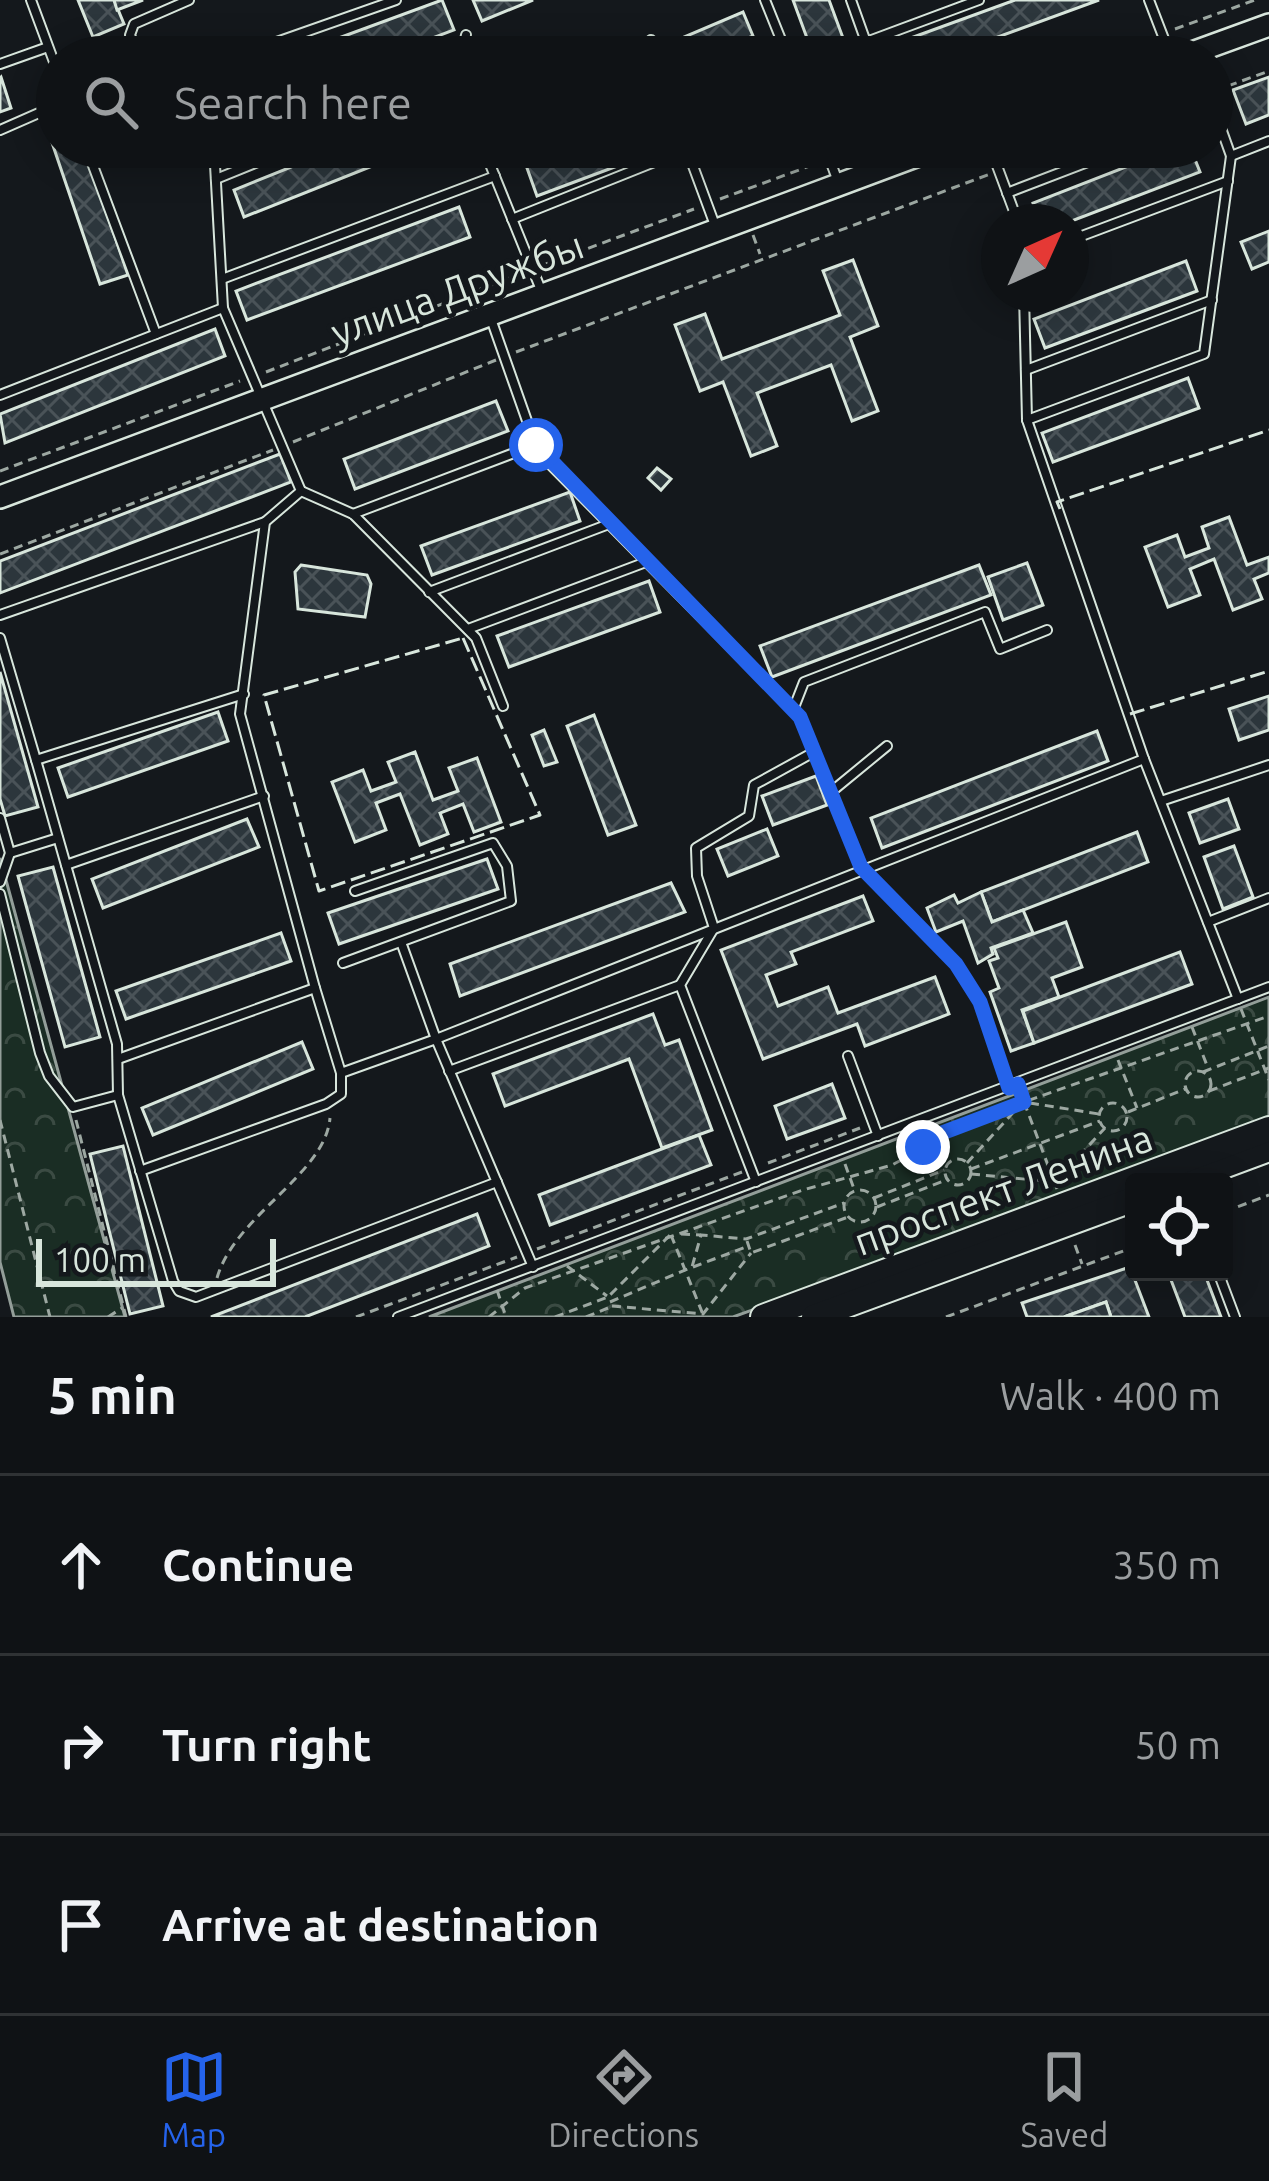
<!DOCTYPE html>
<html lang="en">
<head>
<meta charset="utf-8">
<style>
  :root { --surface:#0f1215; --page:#181b1e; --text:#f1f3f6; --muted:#9b9ea0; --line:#2f3234; --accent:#2563eb }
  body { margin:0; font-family:Ubuntu,sans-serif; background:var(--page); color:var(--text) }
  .controls { position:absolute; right:36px; bottom:36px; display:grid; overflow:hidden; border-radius:12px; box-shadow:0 6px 30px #0003 }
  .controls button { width:108px; height:108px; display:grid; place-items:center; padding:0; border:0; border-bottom:3px solid var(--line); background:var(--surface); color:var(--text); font:60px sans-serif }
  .compass { position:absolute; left:981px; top:204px; width:108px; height:108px; border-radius:50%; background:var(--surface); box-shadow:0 6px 30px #0003; rotate:45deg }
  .scale { position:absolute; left:36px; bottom:30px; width:240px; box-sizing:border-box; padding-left:12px; border:6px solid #d8e6dc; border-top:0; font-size:33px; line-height:42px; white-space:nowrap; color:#d8e6dc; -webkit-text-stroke:9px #14181c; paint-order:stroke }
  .stop { position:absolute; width:36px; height:36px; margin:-27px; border:9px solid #2563eb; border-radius:50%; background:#fff }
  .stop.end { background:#2563eb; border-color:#fff; box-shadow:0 3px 12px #0008 }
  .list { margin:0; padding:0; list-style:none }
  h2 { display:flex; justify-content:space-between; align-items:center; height:156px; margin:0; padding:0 48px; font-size:51px }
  h2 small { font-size:39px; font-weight:400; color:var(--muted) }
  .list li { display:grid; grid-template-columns:78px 1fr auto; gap:36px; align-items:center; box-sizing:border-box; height:180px; padding:0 48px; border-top:3px solid var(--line) }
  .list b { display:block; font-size:45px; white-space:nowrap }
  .list em { font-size:39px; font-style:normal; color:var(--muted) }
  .icon { flex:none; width:66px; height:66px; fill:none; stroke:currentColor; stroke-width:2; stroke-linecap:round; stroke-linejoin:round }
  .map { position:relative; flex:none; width:1269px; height:1317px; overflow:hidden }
  .search { position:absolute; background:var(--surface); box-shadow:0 6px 30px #0003; left:36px; right:36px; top:36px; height:132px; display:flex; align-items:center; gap:30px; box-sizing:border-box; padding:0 42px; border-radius:66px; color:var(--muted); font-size:45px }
  .sheet { height:696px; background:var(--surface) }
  nav { display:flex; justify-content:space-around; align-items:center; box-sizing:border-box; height:168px; border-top:3px solid var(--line); background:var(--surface); font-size:33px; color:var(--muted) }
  nav a { display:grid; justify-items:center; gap:6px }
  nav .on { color:var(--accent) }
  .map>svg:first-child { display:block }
  .park { fill:url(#park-crowns); stroke:#939e99; stroke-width:3 }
  .building { fill:url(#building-cross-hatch); stroke:#d8e6dc; stroke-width:3 }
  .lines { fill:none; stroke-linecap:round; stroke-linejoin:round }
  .lane-casing { stroke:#d8e6dc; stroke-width:12 }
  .secondary-casing { stroke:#d8e6dc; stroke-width:26 }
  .primary-casing { stroke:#d8e6dc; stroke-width:28 }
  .path { stroke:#9da8a2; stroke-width:3; stroke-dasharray:9 6; stroke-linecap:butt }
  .lane { stroke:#14181c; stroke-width:8 }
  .secondary { stroke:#14181c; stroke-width:21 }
  .primary { stroke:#14181c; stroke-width:24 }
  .fence { stroke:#d8e6dc; stroke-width:3; stroke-dasharray:15 6; stroke-linecap:butt }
  .route { stroke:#2563eb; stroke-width:15 }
  .labels { text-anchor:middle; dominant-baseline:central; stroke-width:9; stroke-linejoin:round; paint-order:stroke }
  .street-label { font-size:39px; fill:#d8e6dc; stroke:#14181c }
</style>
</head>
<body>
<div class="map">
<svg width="1269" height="1317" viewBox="0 0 1269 1317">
  <defs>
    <pattern id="park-crowns" width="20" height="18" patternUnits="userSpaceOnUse" patternTransform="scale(3)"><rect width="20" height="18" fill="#1a2d24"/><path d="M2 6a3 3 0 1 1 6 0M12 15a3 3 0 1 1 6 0" fill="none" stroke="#3b4b43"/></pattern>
    <pattern id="building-cross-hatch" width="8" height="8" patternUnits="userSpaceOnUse" patternTransform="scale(3)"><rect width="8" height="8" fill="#2c363c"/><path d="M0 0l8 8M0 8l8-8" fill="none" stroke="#4a5358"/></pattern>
  </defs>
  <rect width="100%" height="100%" fill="#14181c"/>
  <g class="park">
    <polygon points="0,858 125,1317 14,1317 0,1262"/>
    <polygon points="1269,997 1269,1122 733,1317 429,1317"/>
  </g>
  <g class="building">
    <polygon points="78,0 114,0 124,24 93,37"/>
    <polygon points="114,0 143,0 117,10"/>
    <polygon points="442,0 454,30 382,57 287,57"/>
    <polygon points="473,0 533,0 482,21"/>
    <polygon points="793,0 829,0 850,57 814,57"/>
    <polygon points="1015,0 1099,0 943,57 889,57 886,47"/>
    <polygon points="743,12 753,36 702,57 685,57 677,40"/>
    <polygon points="646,42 652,57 627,57 624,50"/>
    <polygon points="1,77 11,108 0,112 0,78"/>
    <polygon points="1269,77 1269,115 1246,124 1233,90"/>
    <polygon points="57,119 57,147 84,147 128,275 100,284 45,122"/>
    <polygon points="341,147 420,147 244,217 234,190"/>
    <polygon points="632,147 636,159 537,196 522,154 537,147"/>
    <polygon points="1177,147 1190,147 1200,172 1069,222 1040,222 1033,203"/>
    <polygon points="459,207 470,237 247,320 236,291"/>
    <polygon points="1269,231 1269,262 1252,269 1241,242"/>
    <polygon points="853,260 878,326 850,337 878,411 852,421 831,365 757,393 777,446 751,456 723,382 700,391 675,325 705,314 722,359 840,315 823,271"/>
    <polygon points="1186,261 1197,291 1045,348 1034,319"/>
    <polygon points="215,329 225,356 5,443 0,414"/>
    <polygon points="1188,378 1199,408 1053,462 1042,433"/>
    <polygon points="496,401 508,431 355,489 344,459"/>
    <polygon points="280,454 291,482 0,593 0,561"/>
    <polygon points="657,468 671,479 661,490 648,478"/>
    <polygon points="570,492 580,521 432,575 421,546"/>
    <polygon points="1229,517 1247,565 1269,557 1269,573 1254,579 1262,599 1233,610 1214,559 1190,569 1200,595 1168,607 1145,547 1177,535 1185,557 1209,548 1202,527"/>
    <polygon points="1027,563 1043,605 1003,620 988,577"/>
    <polygon points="301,565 367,575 371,584 365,617 298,609 295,572"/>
    <polygon points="979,565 991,595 772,677 760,646"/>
    <polygon points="649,581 660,612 509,667 497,636"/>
    <polygon points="0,672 38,807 5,816 0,799"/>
    <polygon points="1269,696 1269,730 1239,740 1229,709"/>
    <polygon points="218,712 228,741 68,797 58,768"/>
    <polygon points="594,715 636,825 608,835 567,726"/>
    <polygon points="544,730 557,762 544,766 532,735"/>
    <polygon points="1097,731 1108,761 882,848 871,818"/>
    <polygon points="415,752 433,800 458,791 449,768 477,758 501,822 474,832 463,804 440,813 448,834 420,845 400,794 376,803 386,830 355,842 332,782 363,770 371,791 396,782 388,762"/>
    <polygon points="816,776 827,805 773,825 762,796"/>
    <polygon points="1228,799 1239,829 1200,843 1189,813"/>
    <polygon points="247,819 259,847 103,908 92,879"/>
    <polygon points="767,829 778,856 728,876 717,849"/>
    <polygon points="1137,832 1148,862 992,922 981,892"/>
    <polygon points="1234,846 1253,897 1223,909 1204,857"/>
    <polygon points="487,859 498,889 339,944 328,913"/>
    <polygon points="53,867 100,1037 65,1047 18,876"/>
    <polygon points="671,883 685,912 460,996 450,964"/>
    <polygon points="981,892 992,922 1023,910 1033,933 991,948 993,954 978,963 963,921 936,932 927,908 954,895 958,903"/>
    <polygon points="863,896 873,921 791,952 796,964 766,975 778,1006 828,987 838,1013 935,977 949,1014 865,1046 857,1024 763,1059 721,950"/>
    <polygon points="1066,922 1082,967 1052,978 1059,997 1022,1010 1034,1043 1011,1051 990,992 999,988 989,961 998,958 994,948"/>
    <polygon points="281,933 291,961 126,1019 116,991"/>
    <polygon points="1180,952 1192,984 1034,1043 1023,1011"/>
    <polygon points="653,1014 665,1045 679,1040 712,1130 662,1148 629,1059 505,1106 493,1074"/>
    <polygon points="302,1042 313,1069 153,1135 142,1108"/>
    <polygon points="832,1084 845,1118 787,1139 775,1106"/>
    <polygon points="699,1135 711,1165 550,1225 539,1195"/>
    <polygon points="123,1146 163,1306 130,1314 90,1154"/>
    <polygon points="477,1214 489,1246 305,1317 211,1317"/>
    <polygon points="1130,1267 1149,1317 1111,1317 1106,1302 1064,1317 1027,1317 1022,1303"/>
    <polygon points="1168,1272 1204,1272 1221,1317 1185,1317"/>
    <polygon points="1106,1302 1111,1317 1064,1317"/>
  </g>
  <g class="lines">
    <g class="lane-casing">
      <g id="lane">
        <polyline points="31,0 57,70"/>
        <polyline points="765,0 788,57"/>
        <polyline points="851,0 866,42 979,0"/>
        <polyline points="1149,0 1171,57"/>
        <polyline points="651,40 657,57"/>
        <polyline points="139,57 130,35 134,24 189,0"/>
        <polyline points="234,57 396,0"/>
        <polyline points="461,57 466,35"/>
        <polyline points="0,64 48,47"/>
        <polyline points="1212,103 1231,156 1269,141"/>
        <polyline points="0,130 57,105"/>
        <polyline points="86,147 156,334"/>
        <polyline points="214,147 223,308"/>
        <polyline points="483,147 541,290"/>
        <polyline points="686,147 716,228"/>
        <polyline points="825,147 837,179"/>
        <polyline points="990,147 1018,222"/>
        <polyline points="216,179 295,147"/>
        <polyline points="1007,193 1127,147"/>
        <polyline points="512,219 687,149"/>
        <polyline points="1071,240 1228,181"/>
        <polyline points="222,279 495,176"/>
        <polyline points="1024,294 1027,420 1144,759 1238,999"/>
        <polyline points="490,316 538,452 800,717 861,867 956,964 980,1002 1009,1088"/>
        <polyline points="1026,370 1212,300"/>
        <polyline points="0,395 223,308 301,491 265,522 240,714 315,988 118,1059"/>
        <polyline points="1027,420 1204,354 1231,156"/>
        <polyline points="301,491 353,514 476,638 503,706"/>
        <polyline points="353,514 535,445"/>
        <polyline points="429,592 609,524"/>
        <polyline points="0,615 265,522"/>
        <polyline points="468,629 646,562"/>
        <polyline points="0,638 36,760"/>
        <polyline points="244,694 36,760 117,1044 118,1095 173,1281 179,1291 196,1297 497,1182"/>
        <polyline points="793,710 804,682 985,612 1000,649 1047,630"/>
        <polyline points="831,792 887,746"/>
        <polyline points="1161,801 1269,765"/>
        <polyline points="0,818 10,853 0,882"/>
        <polyline points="10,853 58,838"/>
        <polyline points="66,865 264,796"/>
        <polyline points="0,894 40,1053 49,1076 73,1107 118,1095"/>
        <polyline points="1208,922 1269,898"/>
        <polyline points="401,942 436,1039 1144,759"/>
        <polyline points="343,963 511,901 507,866 493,843 355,891"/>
        <polyline points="315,988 341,1073 436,1039 533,1267"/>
        <polyline points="848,1056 878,1136"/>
        <polyline points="449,1071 680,985"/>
        <polyline points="140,1171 326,1104 341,1094 341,1073"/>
        <polyline points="756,1182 680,985 714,928 697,876 696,848 749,816 754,785 814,752"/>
        <polyline points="1218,1272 1235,1317"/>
        <polyline points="398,1317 1269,987"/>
      </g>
    </g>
    <g class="secondary-casing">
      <g id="secondary">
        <polyline points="1181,57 1269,25"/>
        <polyline points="0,497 940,147"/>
      </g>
    </g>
    <g class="primary-casing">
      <g id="primary">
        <polyline points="1180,1182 1269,1149"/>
        <polyline points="763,1317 1269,1129"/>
        <polyline points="814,1317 1134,1199"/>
      </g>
    </g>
    <g class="path">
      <polyline points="1175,29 1255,0"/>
      <polyline points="1100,57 1149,39"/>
      <polyline points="1214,91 1269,71"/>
      <polyline points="838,156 861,147"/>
      <polyline points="720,199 818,163"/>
      <polyline points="753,235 760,254"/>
      <polyline points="546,264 694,209"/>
      <polyline points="516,352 990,174"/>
      <polyline points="266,372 520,274"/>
      <polyline points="293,442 496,360"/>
      <polyline points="0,471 240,381"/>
      <polyline points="0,554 273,450"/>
      <polyline points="1241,1009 1269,1080"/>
      <polyline points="1192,1027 1208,1068"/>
      <polyline points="1118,1060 1137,1108"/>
      <circle cx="1198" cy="1084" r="13"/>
      <polyline points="1203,1072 1269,1046"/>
      <polyline points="1209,1091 1269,1068"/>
      <polyline points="1024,1102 1057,1189"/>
      <polyline points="1030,1103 1099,1114"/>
      <circle cx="1113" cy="1117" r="14"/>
      <polyline points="1128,1112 1185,1089"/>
      <polyline points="0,1120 50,1317"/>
      <polyline points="76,1120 126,1317"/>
      <circle cx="958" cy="1172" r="13"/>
      <polyline points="768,1163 860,1128"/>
      <polyline points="967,1163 1021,1104"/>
      <polyline points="845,1164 854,1189"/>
      <polyline points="971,1169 1100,1121"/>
      <polyline points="971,1174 1055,1182 1105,1128"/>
      <circle cx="860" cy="1206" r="16"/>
      <polyline points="874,1198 944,1170"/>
      <polyline points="877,1207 946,1180"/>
      <polyline points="1224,1212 1269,1195"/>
      <polyline points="681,1234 701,1235"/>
      <polyline points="671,1235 704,1317"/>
      <polyline points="747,1241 751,1253 848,1217"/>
      <polyline points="1075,1245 1082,1264"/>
      <polyline points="537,1249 742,1172"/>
      <polyline points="567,1266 607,1296"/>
      <polyline points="693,1267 746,1247"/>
      <path d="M217,1278C235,1215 325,1175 330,1118"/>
      <polyline points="497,1290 506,1317"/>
      <polyline points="610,1302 692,1267 701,1235 746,1239 844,1203"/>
      <polyline points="612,1306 703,1314 751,1253"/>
      <polyline points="108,1317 122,1308"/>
      <polyline points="356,1317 517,1257"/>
      <polyline points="489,1317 525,1288 803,1190 892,1165 981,1117 1269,1016"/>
      <polyline points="555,1317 608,1297 672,1233"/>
      <polyline points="586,1317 608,1308"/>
      <polyline points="946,1317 1134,1247"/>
    </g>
    <use href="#lane" class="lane"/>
    <use href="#secondary" class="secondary"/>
    <use href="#primary" class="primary"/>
    <g class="fence">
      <polyline points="1060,509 1057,502 1269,430"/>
      <polygon points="463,638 540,815 319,891 264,695"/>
      <polyline points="1130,714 1269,671"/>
    </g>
  </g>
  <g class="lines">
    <polyline class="route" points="536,445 800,717 861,867 956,964 980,1002 1009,1088 1018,1084 1024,1102 942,1133 923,1147"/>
  </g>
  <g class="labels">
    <g class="street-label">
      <text transform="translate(457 288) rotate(-20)">улица Дружбы</text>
      <text transform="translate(1003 1189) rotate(-20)">проспект Ленина</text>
    </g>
  </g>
</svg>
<div class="controls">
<button><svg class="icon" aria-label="locate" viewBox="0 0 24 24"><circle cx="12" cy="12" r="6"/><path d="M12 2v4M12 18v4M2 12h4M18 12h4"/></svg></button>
</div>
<svg class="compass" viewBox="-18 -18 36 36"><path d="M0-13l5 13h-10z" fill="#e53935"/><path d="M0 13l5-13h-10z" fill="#9b9ea0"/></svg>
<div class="scale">100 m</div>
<div class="stop" style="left:536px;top:445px"></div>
<div class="stop end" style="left:923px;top:1147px"></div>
<div class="search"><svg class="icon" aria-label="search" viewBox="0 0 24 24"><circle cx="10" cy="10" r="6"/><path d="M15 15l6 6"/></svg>Search here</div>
</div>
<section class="sheet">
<h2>5 min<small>Walk · 400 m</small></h2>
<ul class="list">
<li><svg class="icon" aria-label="ahead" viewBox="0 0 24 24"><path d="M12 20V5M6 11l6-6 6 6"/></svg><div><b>Continue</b></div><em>350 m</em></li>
<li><svg class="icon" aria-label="right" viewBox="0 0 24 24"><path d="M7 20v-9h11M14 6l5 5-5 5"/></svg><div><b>Turn right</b></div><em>50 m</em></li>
<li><svg class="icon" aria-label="arrive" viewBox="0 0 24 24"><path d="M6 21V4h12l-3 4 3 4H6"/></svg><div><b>Arrive at destination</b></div></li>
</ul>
</section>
<nav>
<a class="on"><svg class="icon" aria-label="map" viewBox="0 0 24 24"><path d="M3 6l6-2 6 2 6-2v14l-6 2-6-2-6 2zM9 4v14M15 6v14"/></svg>Map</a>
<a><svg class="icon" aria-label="directions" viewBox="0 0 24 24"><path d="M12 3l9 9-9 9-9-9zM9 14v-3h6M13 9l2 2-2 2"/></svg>Directions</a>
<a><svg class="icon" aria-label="saved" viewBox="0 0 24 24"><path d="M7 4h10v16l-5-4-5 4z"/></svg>Saved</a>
</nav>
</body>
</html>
